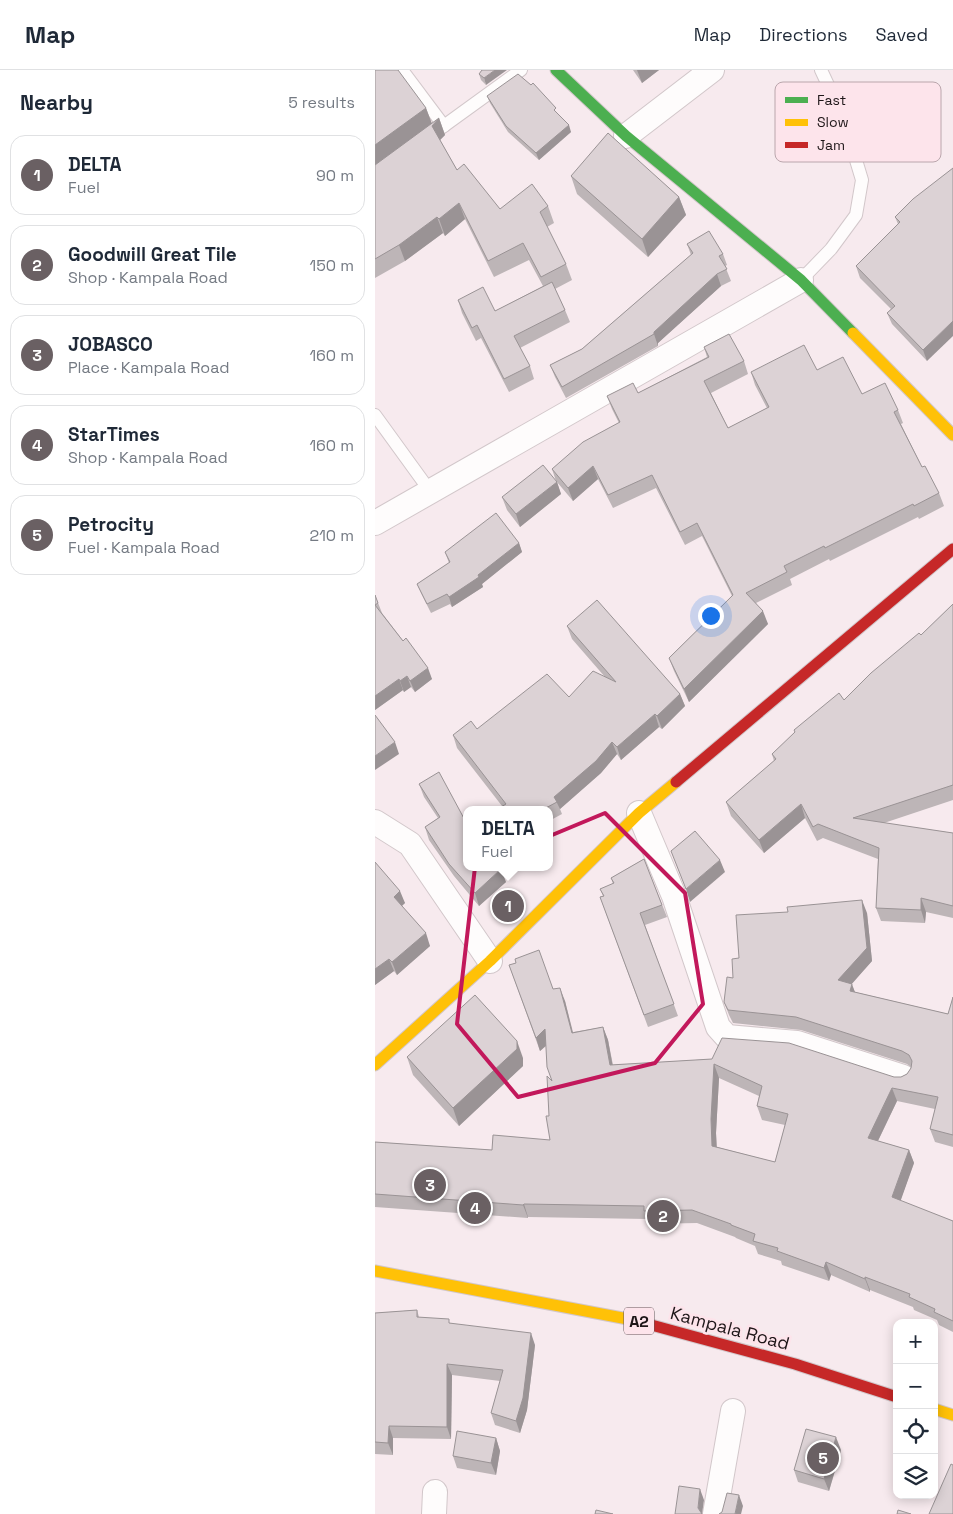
<!DOCTYPE html>
<html lang="en">
<head>
<meta charset="utf-8">
<style>
  :root { --surface:#fff; --page:#f2f2f3; --text:#1f2937; --muted:#747a83; --line:#e0e1e3; --accent:#6a6063 }
  body { margin:0; font-family:"Space Grotesk",sans-serif; background:var(--page); color:var(--text) }
  .controls { position:absolute; right:15px; bottom:15px; display:grid; overflow:hidden; border-radius:10px; box-shadow:0 2px 12px #0003 }
  .controls button { width:45px; height:45px; display:grid; place-items:center; padding:0; border:0; border-bottom:1px solid var(--line); background:var(--surface); color:var(--text); font:25px sans-serif }
  .you { position:absolute; left:335px; top:545px; width:18px; height:18px; margin:-12px; border:4px solid #fff; border-radius:50%; background:#1a73e8; box-shadow:0 0 0 8px #1a73e833 }
  .badge { display:grid; place-items:center; width:32px; height:32px; border-radius:50%; background:var(--accent); color:#fff; font-size:16px; font-weight:700 }
  .pin { position:absolute; translate:-50% -50%; border:2px solid #fff; box-shadow:0 1px 5px #0006 }
  .popup { position:absolute; left:88px; top:736px; width:90px; height:65px; box-sizing:border-box; display:grid; place-content:center; border-radius:10px; background:var(--surface); filter:drop-shadow(0 1px 4px #0005); font-size:16px; white-space:nowrap; color:var(--muted) }
  .popup b { font-size:19px; color:var(--text) }
  .popup::after { content:''; position:absolute; left:50%; top:100%; margin-left:-10px; border:10px solid transparent; border-top-color:var(--surface) }
  .list { margin:0; padding:0; list-style:none }
  h2 { display:flex; justify-content:space-between; align-items:center; height:65px; margin:0; padding:0 20px; font-size:21px }
  h2 small { font-size:16px; font-weight:400; color:var(--muted) }
  .list li { display:grid; grid-template-columns:32px 1fr auto; gap:15px; align-items:center; box-sizing:border-box; height:80px; margin:0 10px 10px; padding:0 10px; border:1px solid var(--line); border-radius:15px }
  .list b { display:block; font-size:19px; white-space:nowrap }
  .list p { margin:0; font-size:16px; white-space:nowrap; color:var(--muted) }
  .list em { font-size:16px; font-style:normal; color:var(--muted) }
  .icon { flex:none; width:28px; height:28px; fill:none; stroke:currentColor; stroke-width:2; stroke-linecap:round; stroke-linejoin:round }
  .map { position:relative; flex:none; width:578px; height:1444px; overflow:hidden }
  header { display:flex; align-items:center; gap:30px; box-sizing:border-box; height:70px; padding:0 25px; background:var(--surface); border-bottom:1px solid var(--line) }
  header strong { font-size:24px }
  nav { display:flex; gap:28px; margin-inline-start:auto; font-size:18px }
  main { display:flex }
  aside { flex:1; background:var(--surface) }
  .map>svg:first-child { display:block }
  .lines { fill:none; stroke-linecap:round; stroke-linejoin:round }
  .lane-casing { stroke:#d2c7ca; stroke-width:14 }
  .street-casing { stroke:#d2c7ca; stroke-width:26 }
  .fast-casing { stroke:#d2c7ca; stroke-width:13 }
  .slow-casing { stroke:#d2c7ca; stroke-width:13 }
  .jam-casing { stroke:#d2c7ca; stroke-width:13 }
  .lane { stroke:#fefcfc; stroke-width:12 }
  .street { stroke:#fefcfc; stroke-width:24 }
  .fast { stroke:#4caf50; stroke-width:11 }
  .slow { stroke:#ffc107; stroke-width:11 }
  .jam { stroke:#c62828; stroke-width:11 }
  .wall { fill:#bdb5b7; fill-rule:evenodd }
  .shaded-wall { fill:#9a9395 }
  .building { fill:#dcd2d5; stroke:#9a9395; fill-rule:evenodd }
  .marked { fill:none; stroke:#c2185b; stroke-width:4; stroke-linejoin:round }
  .labels { text-anchor:middle; dominant-baseline:central; stroke-width:5; stroke-linejoin:round; paint-order:stroke }
  .shield { fill:#fde4eb; stroke:#615457; stroke-width:1 }
  .shield-label { font-size:16px; font-weight:bold; fill:#1e1618 }
  .street-label { font-size:18px; fill:#1e1618; stroke:#fde4eb }
  .key { fill:#fde4eb; stroke:#baa6ac; stroke-width:1 }
  .key-label { font-size:14px; fill:#1e1618 }
</style>
</head>
<body>
<header>
<strong>Map</strong>
<nav><a>Map</a><a>Directions</a><a>Saved</a></nav>
</header>
<main>
<aside>
<h2>Nearby<small>5 results</small></h2>
<ul class="list">
<li><span class="badge">1</span><div><b>DELTA</b><p>Fuel</p></div><em>90 m</em></li>
<li><span class="badge">2</span><div><b>Goodwill Great Tile</b><p>Shop · Kampala Road</p></div><em>150 m</em></li>
<li><span class="badge">3</span><div><b>JOBASCO</b><p>Place · Kampala Road</p></div><em>160 m</em></li>
<li><span class="badge">4</span><div><b>StarTimes</b><p>Shop · Kampala Road</p></div><em>160 m</em></li>
<li><span class="badge">5</span><div><b>Petrocity</b><p>Fuel · Kampala Road</p></div><em>210 m</em></li>
</ul>
</aside>
<div class="map">
<svg width="578" height="1444" viewBox="0 0 578 1444">
  <rect width="100%" height="100%" fill="#f7eaee"/>
  <g class="lines">
    <g class="lane-casing">
      <g id="lane">
        <polyline points="27,0 69,56"/>
        <polyline points="55,66 146,0"/>
        <polyline points="426,210 456,179 481,145 487,110 468,47 446,0"/>
        <polyline points="0,345 55,421"/>
      </g>
    </g>
    <g class="street-casing">
      <g id="street">
        <polyline points="251,66 337,0"/>
        <polyline points="0,453 426,210"/>
        <polyline points="264,743 299,826 343,957 352,967 422,973 528,1007"/>
        <polyline points="0,752 35,774 115,891"/>
        <polyline points="59,1444 60,1422"/>
        <polyline points="340,1444 358,1341"/>
      </g>
    </g>
    <g class="fast-casing">
      <polyline id="fast" points="181,0 251,66 426,210 478,263"/>
    </g>
    <g class="slow-casing">
      <g id="slow">
        <polyline points="478,263 578,365"/>
        <polyline points="0,995 115,891 264,743 301,712"/>
        <polyline points="0,1201 258,1250"/>
        <polyline points="559,1339 578,1345"/>
      </g>
    </g>
    <g class="jam-casing">
      <g id="jam">
        <polyline points="301,712 578,479"/>
        <polyline points="258,1250 420,1294 522,1327"/>
      </g>
    </g>
    <use href="#lane" class="lane"/>
    <use href="#street" class="street"/>
    <use href="#fast" class="fast"/>
    <use href="#slow" class="slow"/>
    <use href="#jam" class="jam"/>
  </g>
  <g class="wall">
    <polygon points="0,0 51,38 57,54 64,48 70,65 65,70 82,100 125,139 173,136 179,153 172,157 191,194 197,210 180,219 190,240 195,252 145,278 155,296 159,309 134,322 106,268 101,271 87,243 83,230 120,241 168,216 154,190 119,207 90,149 70,166 68,163 30,191 0,208"/>
    <polygon points="107,0 111,15 106,10 104,4"/>
    <polygon points="258,0 284,0 267,13"/>
    <polygon points="112,26 182,43 196,62 164,90 133,62 115,33"/>
    <polygon points="578,98 552,291 517,254 512,243 516,239 485,208 481,196 523,154 520,147"/>
    <polygon points="196,106 304,127 311,145 273,187 202,124"/>
    <polygon points="312,174 348,184 352,195 350,196 356,211 346,216 283,273 283,276 191,328 180,307 175,295 207,279 316,185"/>
    <polygon points="329,277 369,291 373,304 336,323 353,358 392,338 380,315 376,302 442,300 487,324 523,340 528,353 526,354 547,397 564,423 569,436 544,449 543,447 455,491 454,489 415,509 417,515 381,533 393,554 314,632 299,601 294,588 357,526 327,466 310,475 281,418 238,438 223,409 198,431 182,412 186,424 145,457 132,440 127,427 181,411 177,399 244,353 237,339 232,326 263,323 332,287"/>
    <polygon points="144,473 147,482 107,514 108,517 77,537 75,534 56,543 46,523 42,514 74,493 70,482"/>
    <polygon points="0,525 7,543 57,609 40,622 36,617 29,622 28,620 0,640"/>
    <polygon points="578,534 578,730 509,753 578,763 578,848 551,842 550,853 506,851 501,838 503,789 448,768 442,771 430,748 389,783 356,746 351,732 399,691 397,684 420,663 419,660 469,630 546,565"/>
    <polygon points="192,556 305,624 310,636 287,659 284,657 246,690 242,684 226,703 185,739 187,744 174,751 174,740 121,740 127,736 82,678 78,665 102,659 194,627 230,607 197,569"/>
    <polygon points="44,714 92,754 92,797 131,812 104,836 79,806 54,770 50,757 63,748 49,727"/>
    <polygon points="269,789 292,847 270,855 303,946 273,957 225,827 228,826 225,819 238,814 236,808"/>
    <polygon points="0,792 30,833 27,836 55,876 22,905 19,901 0,915"/>
    <path d="M492,843L497,891L476,914L480,922L573,944L578,927V1077L560,1072L555,1059L560,1039L522,1031L503,1071L534,1080L539,1093L525,1131L578,1151V1262L564,1255L562,1250L539,1240L538,1237L495,1220V1222L456,1205L454,1211L407,1195L406,1191L383,1184L380,1176L361,1168L360,1167L322,1153L274,1154L272,1149L153,1147V1148L0,1137V1072L117,1080L175,1070L174,1046L177,1011L171,976L165,981L134,895L178,919L190,931L198,962L228,957L233,970L238,995L337,989L519,1007H526L532,1004L536,998V997L532,994L426,960L358,953L354,945L349,932L358,908L364,888ZM344,1008L384,1026L382,1036L387,1050L410,1055L400,1092L342,1077L341,1063Z"/>
    <polygon points="32,987 148,988 148,996 84,1056 38,1005"/>
    <polygon points="42,1240 44,1247 75,1253 160,1275 152,1340 145,1363 120,1355 116,1343 125,1311 77,1305 76,1369 18,1368 18,1385 0,1384 0,1243"/>
    <polygon points="121,1368 125,1381 121,1405 82,1398 78,1386"/>
    <polygon points="466,1380 454,1421 423,1412 419,1400"/>
  </g>
  <g class="shaded-wall">
    <polygon points="120,0 132,0 111,15 109,8"/>
    <polygon points="262,0 284,0 267,13"/>
    <polygon points="51,38 57,54 0,95 0,75"/>
    <polygon points="64,48 70,65 63,72 57,56"/>
    <polygon points="194,55 196,62 164,90 161,83"/>
    <polygon points="304,127 311,145 273,187 267,169"/>
    <polygon points="84,133 90,149 70,166 64,149"/>
    <polygon points="62,147 68,163 30,191 24,175"/>
    <polygon points="342,204 346,216 283,273 283,276 279,264 279,262"/>
    <polygon points="578,251 578,266 552,291 548,280"/>
    <polygon points="218,396 223,409 198,431 193,418"/>
    <polygon points="182,412 186,424 145,457 141,444"/>
    <polygon points="144,473 147,482 107,514 108,517 77,537 74,527"/>
    <polygon points="388,541 393,554 314,632 309,619"/>
    <polygon points="53,598 57,609 40,622 35,611"/>
    <polygon points="32,606 36,617 29,622 25,611"/>
    <polygon points="24,609 28,620 0,640 0,626"/>
    <polygon points="305,624 310,636 287,659 282,646"/>
    <polygon points="280,644 284,657 246,690 242,677"/>
    <polygon points="20,672 24,684 0,700 0,686"/>
    <polygon points="237,672 242,684 226,703 185,739 179,727"/>
    <polygon points="426,734 430,748 389,783 384,770"/>
    <polygon points="345,790 350,802 315,832 311,819"/>
    <polygon points="126,799 131,812 104,836 100,823"/>
    <polygon points="25,821 30,833 23,839 19,827"/>
    <polygon points="546,828 551,842 550,853 546,840"/>
    <polygon points="487,830 492,843 497,891 468,924 463,910"/>
    <polygon points="51,863 55,876 22,905 17,892"/>
    <polygon points="14,889 19,901 0,915 0,899"/>
    <polygon points="477,914 482,928 475,921"/>
    <polygon points="185,918 190,931 201,976 197,963"/>
    <polygon points="228,957 233,970 240,1009 235,995"/>
    <polygon points="170,959 175,972 165,981 161,968"/>
    <polygon points="142,971 148,988 148,996 84,1056 78,1038"/>
    <polygon points="339,994 344,1008 341,1063 342,1090 337,1076 336,1049"/>
    <polygon points="517,1018 522,1031 498,1081 493,1068"/>
    <polygon points="534,1080 539,1093 522,1141 517,1127"/>
    <polygon points="149,1134 153,1147 153,1148 148,1135"/>
    <polygon points="451,1192 456,1205 454,1211 449,1198"/>
    <polygon points="490,1207 495,1220 495,1222 490,1209"/>
    <polygon points="156,1263 160,1275 152,1340 145,1363 141,1351"/>
    <polygon points="72,1294 77,1305 76,1369 72,1357"/>
    <polygon points="14,1356 18,1368 18,1385 13,1373"/>
    <polygon points="461,1367 466,1380 454,1421 449,1409"/>
    <polygon points="121,1368 125,1381 121,1405 116,1393"/>
    <polygon points="325,1419 329,1430 327,1444 323,1438"/>
    <polygon points="364,1425 368,1436 366,1444 360,1444"/>
  </g>
  <g class="building">
    <polygon points="0,0 23,0 51,38 0,75"/>
    <polygon points="107,0 120,0 109,8 104,4"/>
    <polygon points="143,4 156,15 158,13 181,38 179,40 194,55 161,83 131,56 112,26"/>
    <polygon points="64,48 57,56 82,100 89,94 125,139 157,114 173,136 165,142 191,194 166,207 148,173 113,191 84,133 64,149 62,147 24,175 0,189 0,95"/>
    <polygon points="233,63 304,127 267,169 196,106"/>
    <polygon points="578,98 578,251 548,280 512,243 520,236 481,196 525,152 520,147 538,129"/>
    <polygon points="334,161 348,184 344,186 352,199 342,204 279,262 279,264 187,317 175,295 207,279 318,183 312,174"/>
    <polygon points="177,212 190,240 139,266 155,296 129,309 102,255 97,258 83,230 108,217 120,241"/>
    <polygon points="354,264 369,291 329,311 353,358 394,337 376,302 429,275 442,300 468,287 487,324 510,313 523,340 519,342 547,397 550,396 564,423 539,436 538,434 450,478 449,476 409,496 412,502 371,523 388,541 309,619 294,588 358,525 322,453 305,462 277,405 233,425 218,396 193,418 177,399 208,372 245,352 232,326 258,313 263,323 334,287 329,277"/>
    <polygon points="168,395 182,412 141,444 127,427"/>
    <polygon points="121,443 144,473 103,505 104,507 74,527 72,524 52,534 42,514 75,492 70,482"/>
    <polygon points="0,525 3,533 0,535 28,571 31,568 53,598 35,611 32,606 25,611 24,609 0,626"/>
    <polygon points="222,530 305,624 282,646 280,644 242,677 237,672 221,691 179,727 182,732 167,740 121,740 131,734 78,665 96,651 102,659 172,604 194,627 218,601 241,612 192,556"/>
    <polygon points="578,534 578,715 478,748 578,763 578,836 546,828 546,840 501,838 504,778 443,754 438,757 426,734 384,770 351,732 401,689 397,684 420,662 419,660 464,623 469,630 496,603 544,563 546,565"/>
    <polygon points="0,645 20,672 0,686"/>
    <polygon points="64,702 92,754 92,797 124,797 126,799 100,823 74,794 50,757 65,747 44,714"/>
    <polygon points="320,761 345,790 311,819 296,781"/>
    <polygon points="269,789 287,835 265,843 299,934 269,945 225,827 229,826 225,819 239,813 236,808"/>
    <polygon points="0,792 25,821 19,827 51,863 17,892 14,889 0,899"/>
    <path d="M487,830L492,878L463,910L477,914L475,921L573,944L578,927V1065L555,1059L563,1027L517,1018L493,1068L534,1080L517,1127L578,1151V1251L559,1242L560,1239L534,1227L535,1224L490,1207V1209L451,1192L449,1198L402,1181L403,1178L378,1171L380,1164L356,1155V1154L317,1140L269,1141V1136L149,1134L148,1135L0,1124V1072L117,1080L118,1065L175,1070L171,1046H174L172,1006L177,1011L172,997L170,959L161,968L134,895L141,893L140,889L164,880L178,919L185,918L197,963L228,957L235,995L337,989L347,968L414,973L519,1007H526L532,1004L536,998L537,991L534,985L527,981L421,947L353,940L349,932L352,907L358,908L357,889L364,888L361,845L413,842L412,837ZM339,994L387,1016L382,1036L413,1044L400,1092L337,1076L336,1049Z"/>
    <polygon points="100,925 142,971 142,979 78,1038 32,987"/>
    <polygon points="42,1240 42,1247 74,1249 74,1253 156,1263 148,1328 141,1351 116,1343 128,1300 72,1294 72,1357 14,1356 13,1373 0,1372 0,1243"/>
    <polygon points="431,1359 461,1367 449,1409 419,1400"/>
    <polygon points="82,1361 121,1368 116,1393 78,1386"/>
    <polygon points="576,1394 578,1395 578,1444 554,1444"/>
    <polygon points="304,1416 325,1419 323,1438 327,1444 300,1444"/>
    <polygon points="352,1423 364,1425 360,1444 344,1444 347,1442"/>
    <polygon points="221,1440 238,1444 220,1444"/>
    <polygon points="523,1440 536,1444 522,1444"/>
  </g>
  <path class="marked" d="M230,743L310,823L328,934L280,993L143,1027L82,954L100,797Z"/>
  <g class="labels">
    <rect class="shield" x="249" y="1237.5" width="30" height="27" rx="4"/>
    <g class="shield-label">
      <text x="264" y="1251">A2</text>
    </g>
    <g class="street-label">
      <text transform="translate(355 1258) rotate(15)">Kampala Road</text>
    </g>
  </g>
  <rect x="400" y="12" width="166" height="80" rx="8" class="key"/>
  <rect x="410" y="27" width="23" height="6" fill="#4caf50"/>
  <rect x="410" y="49" width="23" height="7" fill="#ffc107"/>
  <rect x="410" y="72" width="23" height="6" fill="#c62828"/>
  <g class="key-label">
    <text x="442" y="35">Fast</text>
    <text x="442" y="57">Slow</text>
    <text x="442" y="80">Jam</text>
  </g>
</svg>
<div class="controls">
<button>+</button>
<button>−</button>
<button><svg class="icon" aria-label="locate" viewBox="0 0 24 24"><circle cx="12" cy="12" r="6"/><path d="M12 2v4M12 18v4M2 12h4M18 12h4"/></svg></button>
<button><svg class="icon" aria-label="layers" viewBox="0 0 24 24"><path d="M12 4l9 5-9 5-9-5zM3 14l9 5 9-5"/></svg></button>
</div>
<div class="you"></div>
<div class="pin badge" style="left:133px;top:836px">1</div>
<div class="popup"><b>DELTA</b>Fuel</div>
<div class="pin badge" style="left:288px;top:1146px">2</div>
<div class="pin badge" style="left:55px;top:1115px">3</div>
<div class="pin badge" style="left:100px;top:1138px">4</div>
<div class="pin badge" style="left:448px;top:1388px">5</div>
</div>
</main>
</body>
</html>
